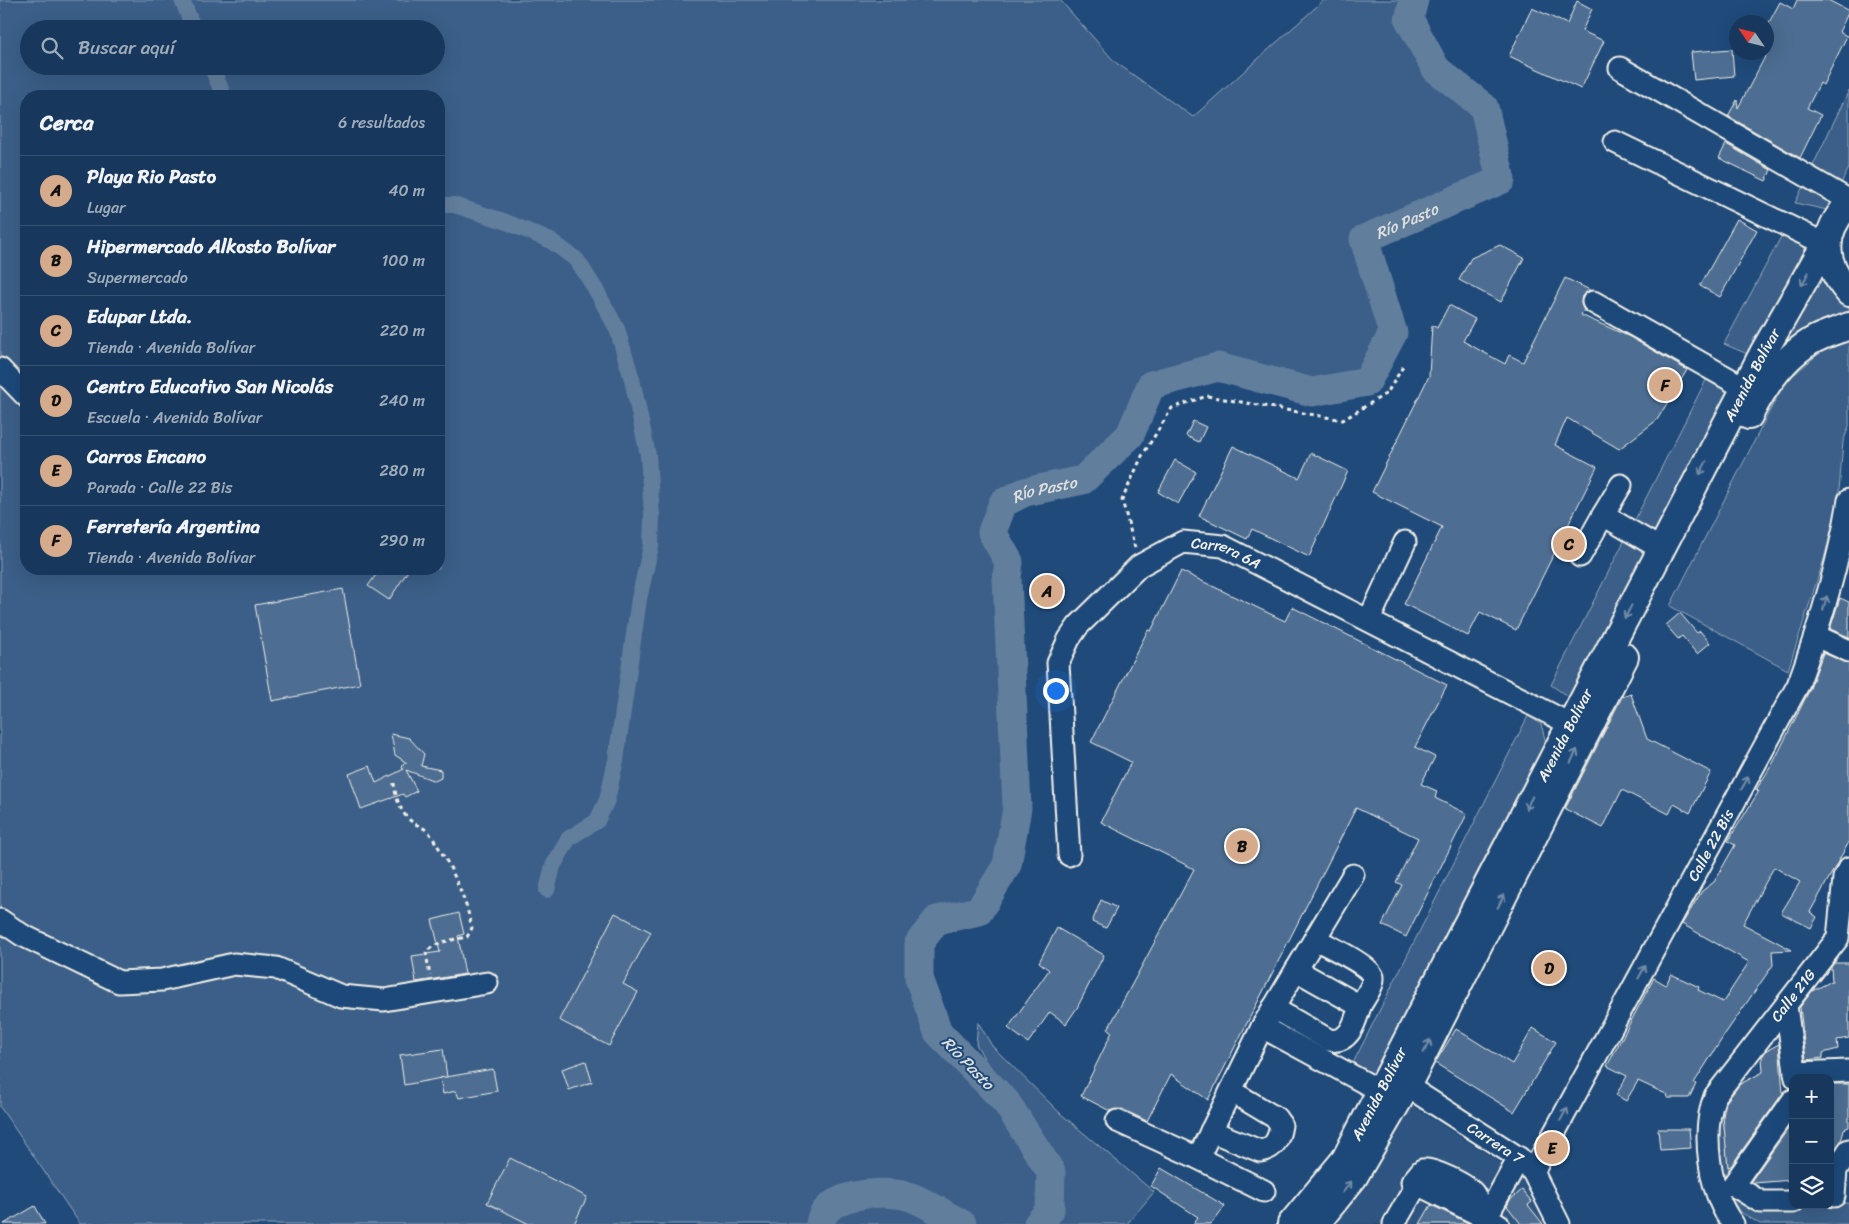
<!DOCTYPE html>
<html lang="es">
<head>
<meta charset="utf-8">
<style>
  :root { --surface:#17385c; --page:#203f62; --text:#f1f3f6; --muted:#9eacbb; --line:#365272; --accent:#d6ab8b }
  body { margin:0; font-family:Sriracha,sans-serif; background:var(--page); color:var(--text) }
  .controls { position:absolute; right:15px; bottom:15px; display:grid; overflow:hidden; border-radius:10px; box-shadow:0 5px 20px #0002 }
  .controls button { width:45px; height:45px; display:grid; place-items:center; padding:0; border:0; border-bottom:1px solid var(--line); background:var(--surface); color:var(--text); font:25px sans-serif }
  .compass { position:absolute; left:1729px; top:15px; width:45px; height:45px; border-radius:50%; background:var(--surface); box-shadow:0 5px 20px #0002; rotate:305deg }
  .you { position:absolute; left:1055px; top:690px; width:18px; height:18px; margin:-12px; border:4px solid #fff; border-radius:50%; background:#1a73e8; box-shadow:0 0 0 8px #1a73e833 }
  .badge { display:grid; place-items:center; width:32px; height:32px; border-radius:50%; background:var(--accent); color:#111; font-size:16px; font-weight:700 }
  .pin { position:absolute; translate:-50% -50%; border:2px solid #fff; box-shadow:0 1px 5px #0006 }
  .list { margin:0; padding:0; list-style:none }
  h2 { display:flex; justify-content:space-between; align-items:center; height:65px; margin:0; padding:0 20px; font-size:21px }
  h2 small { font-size:16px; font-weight:400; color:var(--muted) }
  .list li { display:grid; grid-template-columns:32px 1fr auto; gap:15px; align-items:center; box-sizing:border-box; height:70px; padding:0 20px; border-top:1px solid var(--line) }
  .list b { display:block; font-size:19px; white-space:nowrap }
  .list p { margin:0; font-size:16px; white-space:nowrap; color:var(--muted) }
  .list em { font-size:16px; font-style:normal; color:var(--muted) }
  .icon { flex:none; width:28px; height:28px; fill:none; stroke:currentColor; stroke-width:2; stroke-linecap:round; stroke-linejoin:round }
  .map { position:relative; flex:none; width:1849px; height:1224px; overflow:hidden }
  .search { position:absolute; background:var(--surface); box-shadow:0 5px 20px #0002; left:20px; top:20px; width:425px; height:55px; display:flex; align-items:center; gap:12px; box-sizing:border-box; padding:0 18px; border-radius:28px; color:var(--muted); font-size:19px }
  .panel { position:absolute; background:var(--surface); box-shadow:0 5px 20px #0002; left:20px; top:90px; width:425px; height:485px; border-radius:20px }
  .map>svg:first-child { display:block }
  .built { fill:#2d5581 }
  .green { fill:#3a5f88; stroke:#97a8b8; fill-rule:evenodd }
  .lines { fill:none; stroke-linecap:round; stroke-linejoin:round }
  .canal { stroke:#627e9d; stroke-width:16 }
  .river { stroke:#627e9d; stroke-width:29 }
  .building { fill:#4d6e92; stroke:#f4f1e8 }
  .minor-casing { stroke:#f4f1e8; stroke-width:25 }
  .major-casing { stroke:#f4f1e8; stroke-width:30 }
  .path { stroke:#f4f1e8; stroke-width:3; stroke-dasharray:4 4; stroke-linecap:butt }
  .minor { stroke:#1f4a7a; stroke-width:21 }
  .major { stroke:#1f4a7a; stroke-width:26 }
  .oneway { stroke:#748da6 }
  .labels { text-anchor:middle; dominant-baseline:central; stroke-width:4; stroke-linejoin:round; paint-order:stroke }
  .street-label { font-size:15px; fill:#f4f1e8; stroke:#1f4a7a }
  .water-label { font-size:16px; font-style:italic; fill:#dee0dd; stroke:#1f4a7a }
</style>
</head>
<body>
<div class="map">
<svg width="1849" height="1224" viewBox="0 0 1849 1224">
  <rect width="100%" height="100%" fill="#1f4a7a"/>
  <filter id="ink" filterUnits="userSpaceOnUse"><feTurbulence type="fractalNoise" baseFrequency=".02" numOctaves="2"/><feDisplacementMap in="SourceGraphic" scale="10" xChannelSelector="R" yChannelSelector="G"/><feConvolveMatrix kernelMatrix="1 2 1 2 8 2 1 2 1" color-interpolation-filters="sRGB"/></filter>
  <g filter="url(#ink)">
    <polygon class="built" points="1409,1104 1537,1186 1555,1224 1329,1224"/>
    <g class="green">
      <path d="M0,0H1060L1115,62L1193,117L1324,0H1404L1409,19L1436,69L1484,107L1501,180L1364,239L1393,333L1367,382L1304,390L1218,367L1152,384L1130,435L1083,480L1025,492L1003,503L992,532L1009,562L1007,578L1017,808L1007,865L976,905L938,911L914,940L907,976L922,1029L1002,1104L1045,1178L1044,1210L1031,1224H968L908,1192L852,1188L822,1198L815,1224H80L0,1107ZM29,29H436V66H29ZM26,96H439V569H26Z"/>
      <polygon points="1849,90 1849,168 1827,210 1795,203"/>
      <polygon points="1783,233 1808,243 1752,356 1724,344"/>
      <polygon points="1825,266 1849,304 1849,311 1774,352"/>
      <polygon points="1849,341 1849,426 1843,442 1838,503 1824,559 1788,670 1670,606 1784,383 1822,351"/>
      <polygon points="1711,370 1731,382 1731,395 1573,700 1551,685"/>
      <polygon points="1528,716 1541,724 1546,743 1540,762 1372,1076 1352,1065"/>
      <polygon points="978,1022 992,1046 1061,1114 1154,1192 1127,1224 1041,1224 1055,1210 1056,1180 1048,1154 1000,1087 976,1044"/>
      <polygon points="1721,1096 1728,1166 1733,1185 1773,1208 1849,1203 1849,1224 1760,1224 1742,1213 1727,1194 1720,1168 1717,1100"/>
      <polygon points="878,1196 915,1204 954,1224 825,1224 825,1217 840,1205"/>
    </g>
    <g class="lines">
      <g class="canal">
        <polyline points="182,0 194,29"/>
        <polyline points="211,66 224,96"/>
        <polyline points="439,205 454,205 504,221 551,241 577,260 596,290 617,329 632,379 648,455 652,516 651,546 639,599 616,760 607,800 597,821 569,838 553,866 547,890"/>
      </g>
      <g class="river">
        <path d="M820,1224C825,1192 882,1190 907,1196C921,1199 948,1217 962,1224"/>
        <path id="s1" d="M1038,1224L1050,1210L1051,1172L1006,1102L938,1032L919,978V943L937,920L979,911L1007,865L1017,808L1007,578L1009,562L992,532L1003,503L1025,492L1083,480L1130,435L1151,385L1218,367L1312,392L1367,382L1393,333L1364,239L1501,180L1484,107L1436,69L1409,19L1414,0"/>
      </g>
    </g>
    <g class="building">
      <polygon points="1797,0 1828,0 1849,11 1839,32 1847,36 1823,85 1820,83 1807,108 1821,115 1800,158 1728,116 1737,100 1738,108 1767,53 1766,28 1780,2 1793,9"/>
      <polygon points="1577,1 1592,9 1582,31 1604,41 1581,89 1509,56 1532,8 1567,24"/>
      <polygon points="1732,49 1734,76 1694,80 1691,52"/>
      <polygon points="1726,144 1771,170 1766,181 1719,158"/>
      <polygon points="1737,219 1757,230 1720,297 1700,286"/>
      <polygon points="1500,245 1524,258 1501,302 1459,280 1471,258"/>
      <polygon points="1565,278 1590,290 1582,296 1581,303 1584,310 1581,315 1630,337 1687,370 1657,420 1619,449 1567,418 1555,445 1597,467 1516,630 1480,612 1468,636 1404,604 1442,527 1372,492 1429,376 1432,325 1437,328 1449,305 1475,319 1463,341 1505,364 1509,355 1523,362"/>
      <polygon points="1193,421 1206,427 1199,442 1186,436"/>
      <polygon points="1233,446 1299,478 1311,453 1348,471 1309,557 1252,529 1247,539 1199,516"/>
      <polygon points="1175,460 1196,472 1178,504 1158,492"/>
      <polygon points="380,569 409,569 389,600 368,586"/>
      <polygon points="1181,571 1285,621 1292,607 1447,685 1415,747 1435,757 1421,784 1437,791 1435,798 1467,814 1406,937 1382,925 1402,885 1396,882 1418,838 1356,808 1208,1100 1171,1074 1147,1121 1122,1109 1110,1111 1081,1096 1112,1032 1108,1029 1194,869 1101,822 1131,762 1091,742 1148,630 1151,631"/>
      <polygon points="343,589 360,684 272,701 255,605"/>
      <polygon points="1840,598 1849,602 1849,637 1830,629"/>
      <polygon points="1680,613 1697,633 1700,631 1710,643 1697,654 1682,636 1678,639 1666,625"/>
      <polygon points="1823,653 1849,663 1849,842 1810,912 1817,917 1811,928 1781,913 1800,882 1774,867 1743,924 1792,950 1772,951 1773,965 1725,1034 1694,1083 1696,1084 1689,1098 1667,1098 1668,1095 1638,1081 1626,1101 1616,1095 1627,1076 1607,1066 1654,978 1666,985 1671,974 1699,987 1698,990 1723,1002 1749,962 1682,924 1702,891 1714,882 1735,845 1728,841 1759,791 1756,790 1773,763 1809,691"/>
      <polygon points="1631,694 1647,739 1711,772 1690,813 1674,804 1669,814 1622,790 1603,828 1565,809 1622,697"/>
      <polygon points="391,734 409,738 424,754 421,766 441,770 441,778 435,781 406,770 417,791 405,797 403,794 361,809 349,774 370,766 376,783 404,769 402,768 404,763 407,763 395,755"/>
      <polygon points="1101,900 1117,908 1106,928 1092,922"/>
      <polygon points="459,913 464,934 458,936 465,974 416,982 412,956 440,952 432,920"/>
      <polygon points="615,913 651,932 623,984 638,992 609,1046 559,1020"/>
      <polygon points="1057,928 1104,955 1077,1008 1066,1024 1050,1012 1028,1043 1008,1028 1049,970 1039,962"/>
      <polygon points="1834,963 1849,963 1849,1038 1837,1040 1838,1049 1823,1053 1823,1058 1806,1060 1800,1007 1812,991 1832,981 1831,967"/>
      <polygon points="1533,1028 1556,1042 1514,1112 1435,1063 1456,1029 1512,1064"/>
      <polygon points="1779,1044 1783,1093 1731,1166 1728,1167 1723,1116 1726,1102 1740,1084 1763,1072 1762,1057 1766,1051"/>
      <polygon points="443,1049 447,1077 404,1085 400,1055"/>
      <polygon points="586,1061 592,1082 569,1090 562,1069"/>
      <polygon points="493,1069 497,1091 459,1098 456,1091 443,1094 440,1078"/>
      <polygon points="1830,1084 1849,1084 1849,1127 1844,1129 1841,1141 1830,1156"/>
      <polygon points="1793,1122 1793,1180 1754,1183 1751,1181"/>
      <polygon points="1658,1129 1689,1129 1691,1148 1660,1150"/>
      <polygon points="510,1158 587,1197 574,1224 529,1224 487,1203"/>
      <polygon points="1161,1168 1225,1206 1211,1224 1193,1224 1198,1217 1151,1186"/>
      <polygon points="1522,1190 1532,1202 1528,1205 1543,1224 1521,1224 1507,1206 1510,1200"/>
      <polygon points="1431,1205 1470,1224 1420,1224"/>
      <polygon points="35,1206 45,1224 4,1224"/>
    </g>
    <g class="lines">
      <g class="minor-casing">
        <g id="minor">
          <polyline points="1620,68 1845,198"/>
          <polyline points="1615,142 1825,244"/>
          <polyline points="1593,302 1745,388"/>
          <polyline points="0,369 26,396"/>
          <polyline points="1603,515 1621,485"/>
          <polyline points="1580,556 1603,515 1661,549"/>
          <polyline points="1369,620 1405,542"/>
          <polyline points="1816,636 1849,651"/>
          <path id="s2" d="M1069,855L1058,663L1069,639L1078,626L1139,566L1183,542L1223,546L1570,724"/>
          <polyline points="1353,875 1262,1027 1380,1091"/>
          <polyline points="0,920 22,935 119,982 162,980 234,964 276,968 341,996 384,1000 487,983"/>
          <path d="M1315,939C1326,945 1370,965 1373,977C1374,986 1364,998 1360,1006"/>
          <polyline points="1786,1006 1796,1078"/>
          <path d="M1273,1008L1329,1040C1350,1044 1355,1022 1360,1006L1296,970"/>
          <polyline points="1795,1073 1849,1071"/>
          <path id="s3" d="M1407,1086L1519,1158L1533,1172L1559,1224"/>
          <polyline points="1793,1100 1733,1185 1761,1202 1793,1202"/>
          <polyline points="1117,1121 1198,1158 1262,1027"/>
          <path d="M1211,1131L1260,1151C1275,1149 1279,1138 1281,1125L1276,1118L1231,1091"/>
          <polyline points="1198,1158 1264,1191"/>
          <path id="s4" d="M1533,1172L1798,685C1820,625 1839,563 1849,500"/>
          <path d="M1412,1182L1422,1170C1432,1168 1468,1185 1474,1194C1478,1200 1478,1207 1478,1214"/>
          <polyline points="1834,1196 1836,1170 1849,1150"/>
          <polyline points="1486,1218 1519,1158"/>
          <polyline points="1394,1224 1417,1184 1498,1224"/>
          <path id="s5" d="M1733,1224C1709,1193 1701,1132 1715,1096L1838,938L1844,878L1849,868"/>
        </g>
      </g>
      <g class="major-casing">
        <g id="major">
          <path d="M1849,204C1820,233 1823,264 1849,293"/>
          <path d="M1749,416C1763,388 1782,359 1810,342C1821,335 1836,331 1849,326"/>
          <path id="s6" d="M1291,1224L1345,1159L1763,353L1829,237"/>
          <polyline points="1316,1224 1354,1177 1407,1086 1625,657"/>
        </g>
      </g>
      <g class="path">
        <polyline points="1135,548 1122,500 1142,456 1172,408 1207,396 1343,420 1387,393 1404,365"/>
        <path d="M394,783C395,796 401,814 411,821C417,826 425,827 430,834C449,862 465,894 472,928L467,937C454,940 434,941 426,953L430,976"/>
      </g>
      <use href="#minor" class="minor"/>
      <use href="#major" class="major"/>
    </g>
    <defs><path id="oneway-shaft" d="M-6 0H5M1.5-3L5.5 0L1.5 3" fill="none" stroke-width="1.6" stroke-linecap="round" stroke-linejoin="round" transform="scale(1.25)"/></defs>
    <g class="oneway">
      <use href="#oneway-shaft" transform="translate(1805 279) rotate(119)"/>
      <use href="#oneway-shaft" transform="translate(1703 468) rotate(118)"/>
      <use href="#oneway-shaft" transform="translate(1825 603) rotate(-75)"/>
      <use href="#oneway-shaft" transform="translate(1628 612) rotate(118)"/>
      <use href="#oneway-shaft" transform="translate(1574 756) rotate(-63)"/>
      <use href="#oneway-shaft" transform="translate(1745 783) rotate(-61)"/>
      <use href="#oneway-shaft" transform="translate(1529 803) rotate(117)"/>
      <use href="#oneway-shaft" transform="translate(1501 901) rotate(-63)"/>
      <use href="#oneway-shaft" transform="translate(1642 972) rotate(-61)"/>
      <use href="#oneway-shaft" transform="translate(1427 1046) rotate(-63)"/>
      <use href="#oneway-shaft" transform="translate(1564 1114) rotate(-61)"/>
      <use href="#oneway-shaft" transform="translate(1347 1187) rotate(-52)"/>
    </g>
  </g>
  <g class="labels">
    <g class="street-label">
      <text stroke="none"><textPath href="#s6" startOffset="968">Avenida Bolívar</textPath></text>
      <text stroke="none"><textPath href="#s2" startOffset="415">Carrera 6A</textPath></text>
      <text stroke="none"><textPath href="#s6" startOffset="562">Avenida Bolívar</textPath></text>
      <text stroke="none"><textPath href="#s4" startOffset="372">Calle 22 Bis</textPath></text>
      <text stroke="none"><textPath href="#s5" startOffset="261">Calle 21G</textPath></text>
      <text stroke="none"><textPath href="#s6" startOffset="158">Avenida Bolívar</textPath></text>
      <text stroke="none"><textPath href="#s3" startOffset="105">Carrera 7</textPath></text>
    </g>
    <g class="water-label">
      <text stroke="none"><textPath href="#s1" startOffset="1451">Río Pasto</textPath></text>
      <text stroke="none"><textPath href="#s1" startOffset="869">Río Pasto</textPath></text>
      <text transform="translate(968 1063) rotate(46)">Río Pasto</text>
    </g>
  </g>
</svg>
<div class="controls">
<button>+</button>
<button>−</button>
<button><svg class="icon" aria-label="layers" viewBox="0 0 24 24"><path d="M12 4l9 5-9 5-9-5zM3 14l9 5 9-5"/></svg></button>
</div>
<svg class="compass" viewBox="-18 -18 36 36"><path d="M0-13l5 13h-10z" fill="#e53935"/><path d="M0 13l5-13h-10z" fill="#9eacbb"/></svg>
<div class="you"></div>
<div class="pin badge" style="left:1047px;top:591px">A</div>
<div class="pin badge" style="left:1242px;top:846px">B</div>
<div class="pin badge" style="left:1569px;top:544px">C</div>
<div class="pin badge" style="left:1549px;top:968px">D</div>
<div class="pin badge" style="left:1552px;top:1148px">E</div>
<div class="pin badge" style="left:1665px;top:385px">F</div>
<div class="search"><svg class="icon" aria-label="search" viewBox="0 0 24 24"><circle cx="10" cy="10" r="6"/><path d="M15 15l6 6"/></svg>Buscar aquí</div>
<section class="panel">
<h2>Cerca<small>6 resultados</small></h2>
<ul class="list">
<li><span class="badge">A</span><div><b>Playa Rio Pasto</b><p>Lugar</p></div><em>40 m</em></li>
<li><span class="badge">B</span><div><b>Hipermercado Alkosto Bolívar</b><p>Supermercado</p></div><em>100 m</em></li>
<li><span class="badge">C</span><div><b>Edupar Ltda.</b><p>Tienda · Avenida Bolívar</p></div><em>220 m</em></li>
<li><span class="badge">D</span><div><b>Centro Educativo San Nicolás</b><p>Escuela · Avenida Bolívar</p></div><em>240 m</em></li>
<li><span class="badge">E</span><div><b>Carros Encano</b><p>Parada · Calle 22 Bis</p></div><em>280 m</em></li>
<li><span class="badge">F</span><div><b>Ferretería Argentina</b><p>Tienda · Avenida Bolívar</p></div><em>290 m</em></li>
</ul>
</section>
</div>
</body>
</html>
